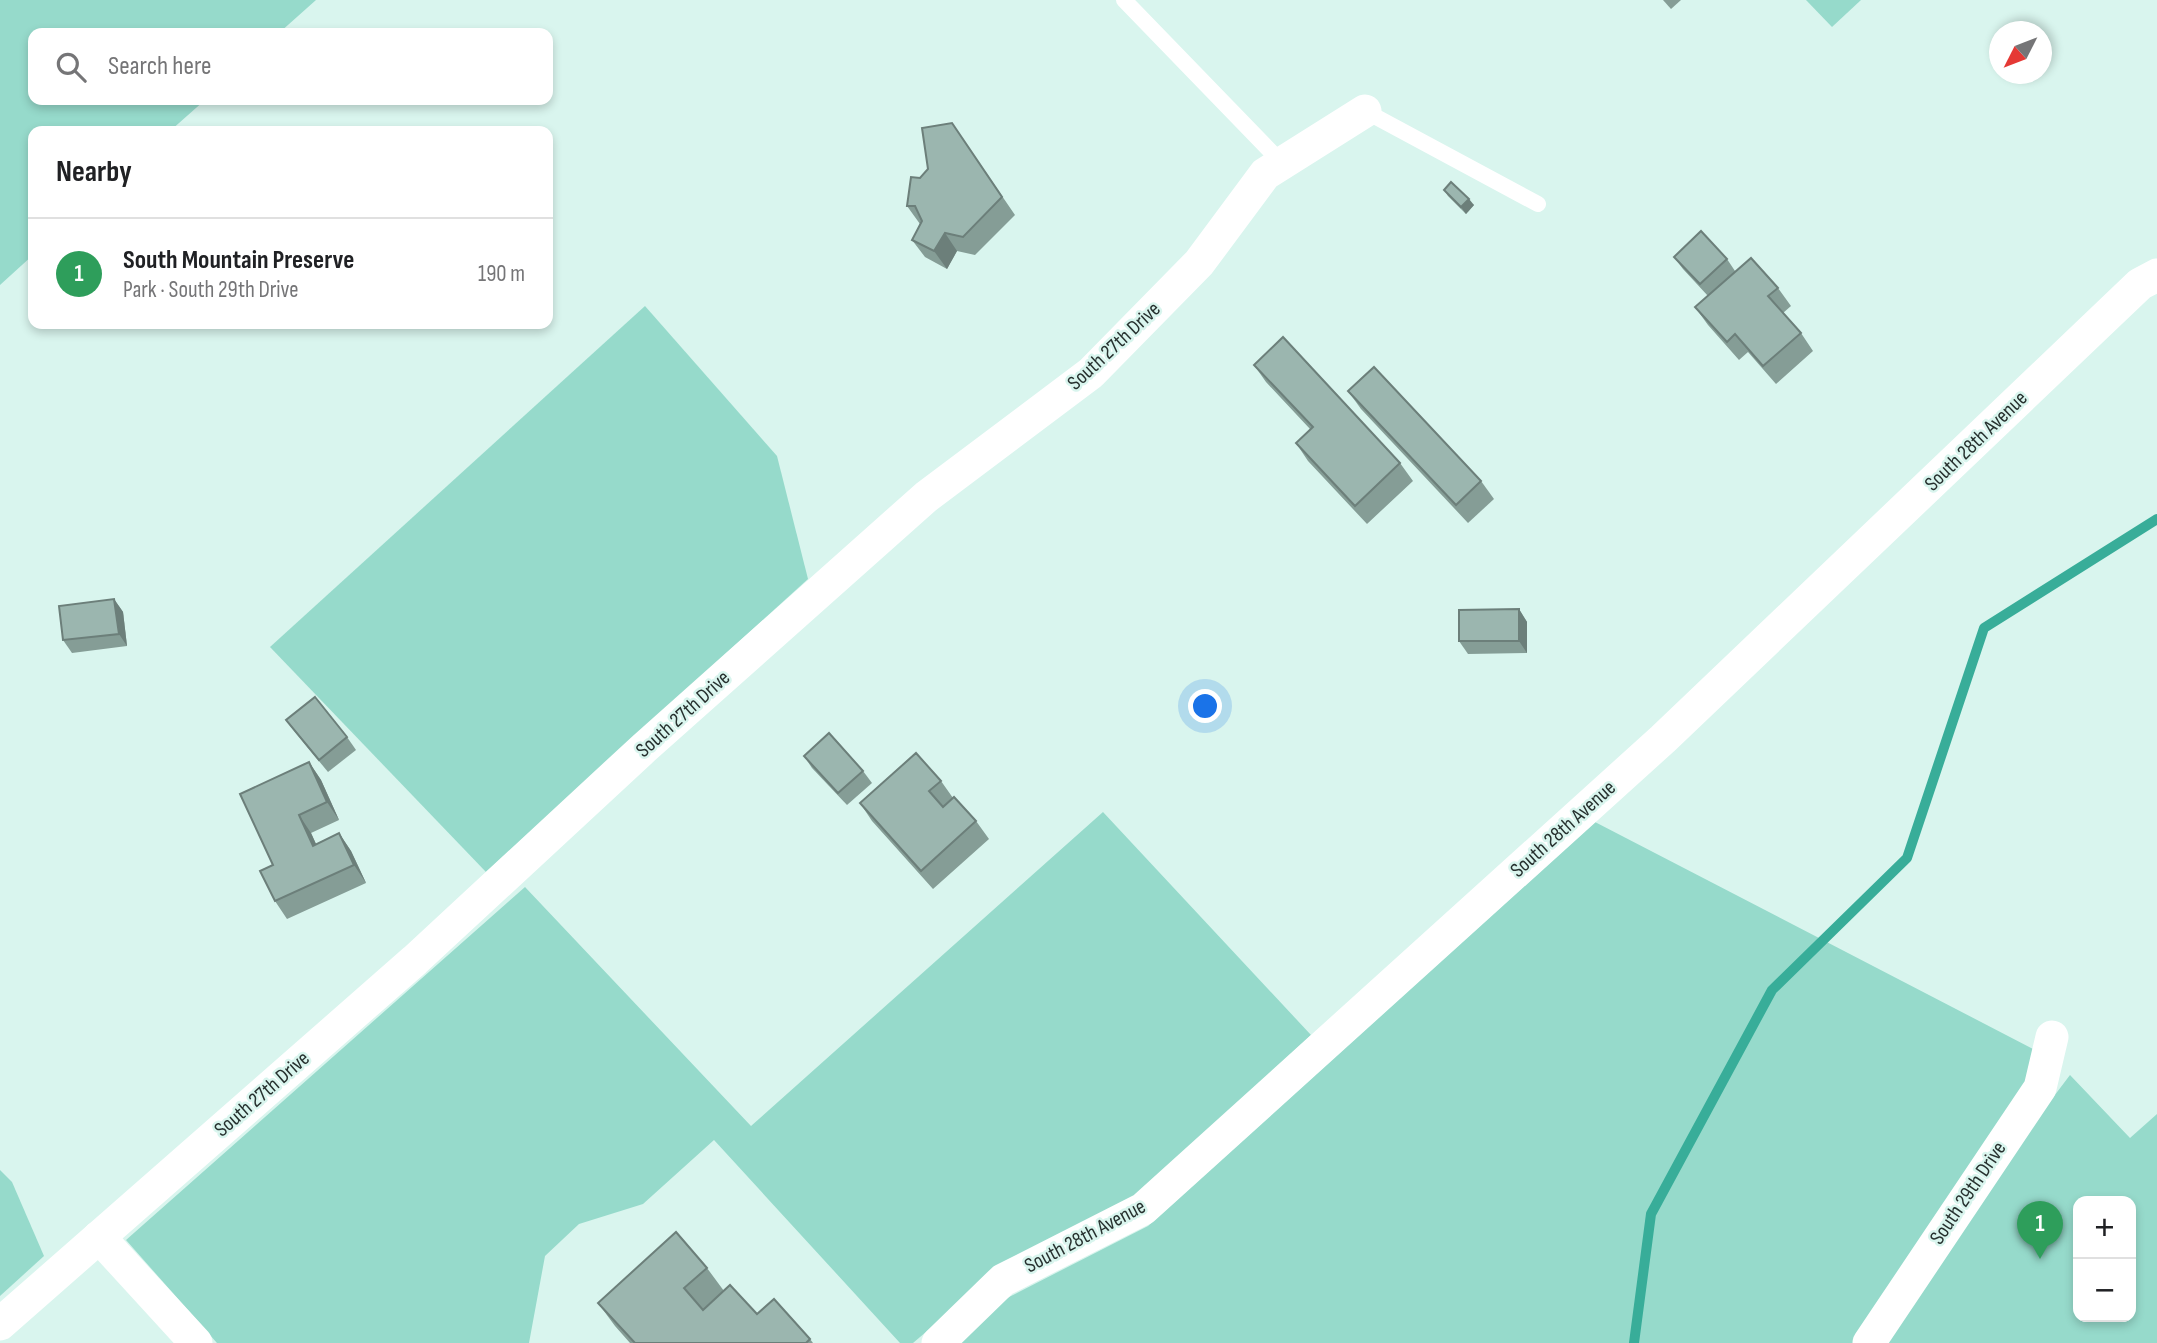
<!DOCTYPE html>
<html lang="en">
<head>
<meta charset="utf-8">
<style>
  :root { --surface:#fff; --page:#f6f6f6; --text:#202124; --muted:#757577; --line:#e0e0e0; --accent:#ac1b13 }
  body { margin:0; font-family:"Sofia Sans Condensed",sans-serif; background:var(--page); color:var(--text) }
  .controls { position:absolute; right:21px; bottom:21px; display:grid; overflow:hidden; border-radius:14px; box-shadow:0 4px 10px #0003 }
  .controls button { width:63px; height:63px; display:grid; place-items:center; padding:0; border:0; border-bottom:2px solid var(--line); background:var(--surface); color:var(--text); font:35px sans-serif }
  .compass { position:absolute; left:1989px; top:21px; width:63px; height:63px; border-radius:50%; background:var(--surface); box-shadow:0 4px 10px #0003; rotate:228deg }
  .you { position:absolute; left:1206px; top:707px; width:24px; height:24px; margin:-18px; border:5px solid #fff; border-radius:50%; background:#1a73e8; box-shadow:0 0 0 10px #1a73e833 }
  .badge { display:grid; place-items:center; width:46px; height:46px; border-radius:50%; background:var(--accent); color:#fff; font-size:23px; font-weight:700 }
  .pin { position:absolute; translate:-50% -58px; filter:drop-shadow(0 2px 4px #0008) }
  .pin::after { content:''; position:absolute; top:37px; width:24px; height:21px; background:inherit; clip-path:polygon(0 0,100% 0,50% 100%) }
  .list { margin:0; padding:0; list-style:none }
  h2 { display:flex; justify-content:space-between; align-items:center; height:91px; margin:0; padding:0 28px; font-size:30px }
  h2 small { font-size:23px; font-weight:400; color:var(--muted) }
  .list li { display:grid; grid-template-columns:46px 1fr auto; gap:21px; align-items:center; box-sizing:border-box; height:112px; padding:0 28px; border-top:2px solid var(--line) }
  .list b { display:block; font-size:26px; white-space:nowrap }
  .list p { margin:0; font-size:23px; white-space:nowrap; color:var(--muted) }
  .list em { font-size:23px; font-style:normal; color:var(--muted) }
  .icon { flex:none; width:38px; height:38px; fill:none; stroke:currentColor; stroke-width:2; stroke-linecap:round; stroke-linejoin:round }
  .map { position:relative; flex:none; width:2157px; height:1343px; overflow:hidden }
  .search { position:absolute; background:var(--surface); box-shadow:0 4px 10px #0003; left:28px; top:28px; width:525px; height:77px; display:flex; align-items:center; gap:18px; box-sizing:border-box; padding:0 24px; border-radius:14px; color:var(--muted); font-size:26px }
  .panel { position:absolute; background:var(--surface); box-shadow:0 4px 10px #0003; left:28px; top:126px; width:525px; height:203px; border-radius:14px }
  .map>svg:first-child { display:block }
  .green { fill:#96dacb; fill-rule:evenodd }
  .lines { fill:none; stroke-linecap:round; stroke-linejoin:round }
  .stream { stroke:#38ad99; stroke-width:10 }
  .lane { stroke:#fff; stroke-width:16 }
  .street { stroke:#fff; stroke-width:33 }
  .wall { fill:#859d96 }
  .shaded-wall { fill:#6c7f7a }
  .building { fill:#9bb6af; stroke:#6c7f7a; stroke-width:2 }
  .labels { text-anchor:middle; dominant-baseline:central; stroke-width:5; stroke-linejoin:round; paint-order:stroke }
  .street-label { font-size:21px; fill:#27312f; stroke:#d9f5ee }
</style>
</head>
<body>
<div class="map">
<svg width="2157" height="1343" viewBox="0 0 2157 1343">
  <rect width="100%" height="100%" fill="#d9f5ee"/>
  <g class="green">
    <polygon points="0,0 316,0 279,33 33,33 33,100 205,100 170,131 33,131 33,255 0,285"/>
    <polygon points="1806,0 1861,0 1832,27"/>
    <polygon points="645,306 777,456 808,579 486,872 270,647"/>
    <polygon points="1103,812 1311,1035 1132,1201 1000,1269 913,1343 900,1343 714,1140 643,1204 579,1224 545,1256 529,1343 217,1343 126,1240 525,887 751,1126"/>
    <polygon points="1595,822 2037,1051 2032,1081 1855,1343 959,1343 1007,1298 1148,1226"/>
    <path d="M2070,1075L2130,1138L2157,1114V1343H1881L1950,1234ZM2078,1201H2131V1317H2078Z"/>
    <polygon points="0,1170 12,1182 44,1256 0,1296"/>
  </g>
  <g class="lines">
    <polyline class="stream" points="1634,1343 1651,1214 1772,990 1907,858 1984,628 2157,519"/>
    <g class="lane">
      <polyline points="1124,0 1282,163"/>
      <polyline points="1365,111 1538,204"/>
    </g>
    <g class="street">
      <polyline points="99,1237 196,1343"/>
      <polyline points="0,1324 415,960 644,748 926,497 1091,373 1199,263 1265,174 1365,111"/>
      <polyline points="938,1343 1003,1280 1143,1209 1663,739 2140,284 2157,275"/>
      <polyline points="1869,1343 2040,1088 2052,1037"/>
    </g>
  </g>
  <g class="wall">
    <polygon points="1663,0 1681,0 1671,9"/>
    <polygon points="952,123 1015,215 975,255 957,251 947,269 925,257 912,240 920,224 907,206 920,178 928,169"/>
    <polygon points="1444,190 1474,205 1466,214 1448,196"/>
    <polygon points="1674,257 1727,259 1735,271 1778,288 1791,306 1783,313 1801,333 1813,351 1776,384 1748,352 1739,360 1708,325 1695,307 1708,296 1683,269"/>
    <polygon points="1254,365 1400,463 1413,481 1367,524 1308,461 1296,443 1310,429 1266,382"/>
    <polygon points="1348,391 1481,481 1494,499 1468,523 1361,409"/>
    <polygon points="114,599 123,612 127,646 72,653 63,640"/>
    <polygon points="1519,609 1527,622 1527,653 1468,654 1459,641"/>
    <polygon points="286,720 347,737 356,750 328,772 295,732"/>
    <polygon points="804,756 863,771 872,783 847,805 812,768"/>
    <polygon points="309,762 321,780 339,820 311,833 316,844 339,833 351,851 366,883 287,919 275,901 273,865"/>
    <polygon points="941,781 953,798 976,821 989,839 933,889 872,821 860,803"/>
    <polygon points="707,1268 724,1291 757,1314 810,1339 813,1343 630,1343 615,1326 598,1303"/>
  </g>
  <g class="shaded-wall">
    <polygon points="1469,199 1474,205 1466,214 1461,207"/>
    <polygon points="945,233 957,251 947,269 934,251"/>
    <polygon points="114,599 123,612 127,646 119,634"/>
    <polygon points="1519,609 1527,622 1527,653 1519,641"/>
    <polygon points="309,762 321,780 339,820 327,802"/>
    <polygon points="299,815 311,833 325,864 313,846"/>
    <polygon points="339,833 351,851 366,883 354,865"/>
  </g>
  <g class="building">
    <polygon points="952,123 1002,197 963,237 945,233 934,251 912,240 922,221 915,206 907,206 911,177 920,178 928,169 922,128"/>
    <polygon points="1451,182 1469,199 1461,207 1444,190"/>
    <polygon points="1701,231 1727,259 1700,284 1674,257"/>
    <polygon points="1751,258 1778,288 1768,296 1801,333 1763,366 1735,334 1727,342 1695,307"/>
    <polygon points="1283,337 1400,463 1355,506 1296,443 1313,427 1254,365"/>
    <polygon points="1374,367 1481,481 1456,505 1348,391"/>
    <polygon points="114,599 119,634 63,640 59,606"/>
    <polygon points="1519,609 1519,641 1459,641 1459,610"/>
    <polygon points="315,697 347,737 319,760 286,720"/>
    <polygon points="829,733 863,771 838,793 804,756"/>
    <polygon points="916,753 941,781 929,791 943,807 954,797 976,821 921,871 860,803"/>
    <polygon points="309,762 327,802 299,815 313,846 339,833 354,865 275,901 260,871 273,865 240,794"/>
    <polygon points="676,1232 707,1268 684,1288 703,1310 730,1285 757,1314 774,1299 810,1339 806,1343 635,1343 598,1303"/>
  </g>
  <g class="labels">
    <g class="street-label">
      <text transform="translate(1114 346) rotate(-43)">South 27th Drive</text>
      <text transform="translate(1976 441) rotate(-44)">South 28th Avenue</text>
      <text transform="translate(683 714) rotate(-42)">South 27th Drive</text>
      <text transform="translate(1563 829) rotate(-42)">South 28th Avenue</text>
      <text transform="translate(262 1094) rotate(-41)">South 27th Drive</text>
      <text transform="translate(1968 1193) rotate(-56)">South 29th Drive</text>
      <text transform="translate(1085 1236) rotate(-28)">South 28th Avenue</text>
    </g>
  </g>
</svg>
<div class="controls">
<button>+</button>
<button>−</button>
</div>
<svg class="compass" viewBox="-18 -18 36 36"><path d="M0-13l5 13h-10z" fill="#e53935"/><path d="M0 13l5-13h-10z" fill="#757577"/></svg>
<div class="you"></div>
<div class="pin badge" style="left:2040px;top:1259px;background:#2e9e5b">1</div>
<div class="search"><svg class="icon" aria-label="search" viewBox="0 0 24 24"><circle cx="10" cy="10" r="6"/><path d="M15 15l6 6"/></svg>Search here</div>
<section class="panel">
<h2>Nearby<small></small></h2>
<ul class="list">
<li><span class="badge" style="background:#2e9e5b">1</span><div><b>South Mountain Preserve</b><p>Park · South 29th Drive</p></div><em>190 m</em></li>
</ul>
</section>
</div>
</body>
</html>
